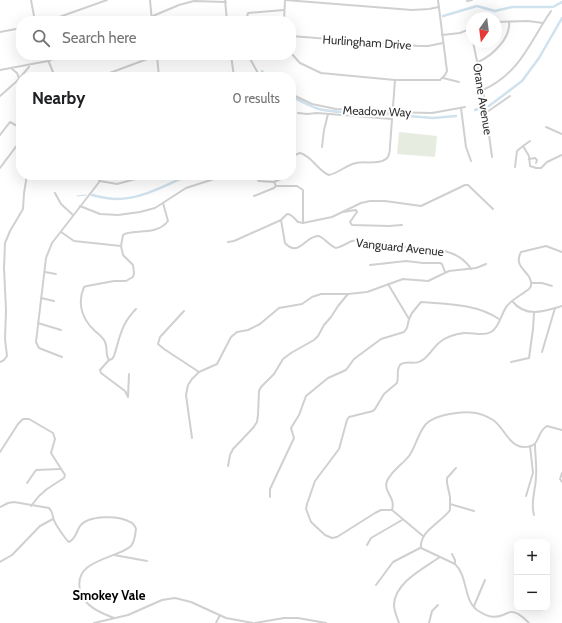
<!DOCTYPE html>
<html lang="en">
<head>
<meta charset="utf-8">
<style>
  :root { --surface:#fff; --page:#f2f2f2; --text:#202124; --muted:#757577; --line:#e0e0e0 }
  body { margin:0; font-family:Cabin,sans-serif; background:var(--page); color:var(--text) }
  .controls { position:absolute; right:12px; bottom:12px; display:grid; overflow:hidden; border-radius:8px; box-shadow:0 4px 16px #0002 }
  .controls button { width:36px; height:36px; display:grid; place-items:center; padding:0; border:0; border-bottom:1px solid var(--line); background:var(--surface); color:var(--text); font:20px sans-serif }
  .compass { position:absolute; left:466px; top:12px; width:36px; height:36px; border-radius:50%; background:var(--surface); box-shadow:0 4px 16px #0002; rotate:194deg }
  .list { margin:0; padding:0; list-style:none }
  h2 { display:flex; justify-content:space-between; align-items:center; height:52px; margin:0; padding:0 16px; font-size:17px }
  h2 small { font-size:13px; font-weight:400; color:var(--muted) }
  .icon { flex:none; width:22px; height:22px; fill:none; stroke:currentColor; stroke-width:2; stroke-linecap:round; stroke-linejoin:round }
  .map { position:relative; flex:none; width:562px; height:623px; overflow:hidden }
  .search { position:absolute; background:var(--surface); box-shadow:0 4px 16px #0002; left:16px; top:16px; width:280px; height:44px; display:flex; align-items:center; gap:10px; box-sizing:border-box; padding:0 14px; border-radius:16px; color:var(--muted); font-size:15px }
  .panel { position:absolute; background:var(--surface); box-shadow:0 4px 16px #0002; left:16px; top:72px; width:280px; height:108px; border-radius:16px }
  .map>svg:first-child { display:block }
  .green { fill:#e6ecdf }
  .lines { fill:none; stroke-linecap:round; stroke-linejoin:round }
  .stream { stroke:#cfe2ee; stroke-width:1 }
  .canal { stroke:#cfe2ee; stroke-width:2.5 }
  .minor { stroke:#d0d0d0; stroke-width:2 }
  .labels { text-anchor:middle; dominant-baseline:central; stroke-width:4; stroke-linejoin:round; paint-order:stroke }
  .street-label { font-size:12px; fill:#333; stroke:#fff }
  .neighbourhood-label { font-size:13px; font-weight:bold; fill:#000; stroke:#fff }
</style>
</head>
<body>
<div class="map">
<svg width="562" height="623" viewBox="0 0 562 623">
  <rect width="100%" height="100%" fill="#fff"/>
  <polygon class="green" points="399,132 437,136 435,157 397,154"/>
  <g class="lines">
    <polyline class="stream" points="77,196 86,195"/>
    <g class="canal">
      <polyline points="443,16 477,6 495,11 512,7 553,7 562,2"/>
      <polyline points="262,71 265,77"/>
      <path d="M291,96C300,101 309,106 319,109C342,114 367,113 390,114"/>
      <polyline points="489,106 522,81 539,58 562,18"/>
      <polyline points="475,110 483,107"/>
      <polyline points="396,115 433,118 456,116"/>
      <path d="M92,195C100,197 108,199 117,199C142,199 166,185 189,175"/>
    </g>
    <g class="minor">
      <polyline points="31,0 35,21"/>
      <polyline points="150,0 152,21"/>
      <polyline points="225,0 227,21"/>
      <polyline points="285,0 412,10 429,9 439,7"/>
      <polyline points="467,1 472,0"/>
      <polyline points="48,21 107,0"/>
      <polyline points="141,21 179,5 194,1 226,2"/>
      <polyline points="247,21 247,17 248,13 284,10"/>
      <polyline points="284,21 285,0"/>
      <polyline points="496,22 528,21 543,23"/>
      <polyline points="470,29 472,36"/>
      <polyline points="0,32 21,28"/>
      <polyline points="442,35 460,33 472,28"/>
      <polyline points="291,36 419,46 428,46 443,43"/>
      <polyline points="473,42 483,90 492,157"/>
      <polyline points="291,53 300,63 321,73 395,80 440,80 445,75 447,71 438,0"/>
      <polyline points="46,55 55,77"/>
      <polyline points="231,55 234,77"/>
      <polyline points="248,55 259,75"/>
      <polyline points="157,56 159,77"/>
      <polyline points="231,56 239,55"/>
      <path d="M478,62C492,56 511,38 509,22"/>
      <polyline points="12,69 17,73 19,78"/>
      <polyline points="0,70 48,61 62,55"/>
      <polyline points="99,77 158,55"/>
      <polyline points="195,77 201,74 233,74"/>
      <polyline points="443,78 459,82"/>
      <path d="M483,90C521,72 529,43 551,11"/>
      <polyline points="291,94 312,104 336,109 387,112 432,113 465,107"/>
      <polyline points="0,96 17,81 29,67"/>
      <polyline points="461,108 466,147 471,161"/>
      <polyline points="487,112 510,96"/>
      <polyline points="298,113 307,114 317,113 392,119"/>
      <polyline points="546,127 562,134"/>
      <polyline points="0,135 10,122 21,128"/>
      <polyline points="530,141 523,146 529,156 530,166 536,168 541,168 547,162 562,155"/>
      <polyline points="322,147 324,130 328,114"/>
      <polyline points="529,159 535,158 537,160 536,163"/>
      <polyline points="515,167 517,151 523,146"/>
      <polyline points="0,168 21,140"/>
      <path d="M291,174C295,168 293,161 295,155L300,153C312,156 318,171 329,175C339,173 346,165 356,163C365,161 380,165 387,158C390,155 390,149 390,146L395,80"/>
      <polyline points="94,175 100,181"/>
      <polyline points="255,177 259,181 274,182"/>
      <polyline points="100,181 117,184 150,175"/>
      <path d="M276,186H297L303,190V223L298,222C294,218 292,214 287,214L281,220"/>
      <polyline points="55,193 61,204 73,215"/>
      <polyline points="254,196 274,188 276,186 274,182 290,175"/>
      <polyline points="80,206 100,214 118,215 140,212 155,208 186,188 217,178 223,175"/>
      <polyline points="343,212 356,210 357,212 350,222 352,225 389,226 402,225"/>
      <path d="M281,220L285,243C299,258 305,236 318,236C323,236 329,246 336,248C342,247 347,243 352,241C363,238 375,244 386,246C412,250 455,242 471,269"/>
      <polyline points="303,223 332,217 361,203 370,201 385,201 421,206 465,185 468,185 493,209"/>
      <polyline points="61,232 74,241 121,246"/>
      <polyline points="228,242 234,241 281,220"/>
      <polyline points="370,265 406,261 423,263 440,263 442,264 445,272"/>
      <polyline points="45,272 56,274"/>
      <polyline points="532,283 542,283 552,286"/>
      <polyline points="388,284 409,319"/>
      <polyline points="41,298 54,301"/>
      <path d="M513,302C526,318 545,311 562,306"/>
      <polyline points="184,311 160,337 158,344 164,349 199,372"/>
      <polyline points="38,323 61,330"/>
      <polyline points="542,352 555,308"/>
      <polyline points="62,357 39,348 36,342 46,258 52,243 100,181"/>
      <path d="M109,360L112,359L114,356C120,337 121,324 136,309"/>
      <polyline points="0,362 4,360 7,356 5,339 6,310 4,268 5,243 10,231 23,209 24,193 27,175"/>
      <polyline points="511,362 529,358 533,329 534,313"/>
      <path d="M129,374L128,397L125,391L101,373L100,370L109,360C105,355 108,348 105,342C103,337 98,334 94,330C82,319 77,303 84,287L87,286L114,281H126L133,277L134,273L133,265L123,255L121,246L123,235C131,228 156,237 168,221L163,203"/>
      <polyline points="192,438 186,395 188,385 192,379 199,372 217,364 231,337 237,332 248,330 260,324 279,308 302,304 312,297 321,294 348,294 367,292 403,279 428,281 449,271 476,268 486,264"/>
      <polyline points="0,452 18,424 23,419 29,419 53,433 55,439 51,453 65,475 64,478 47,489 39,496 31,506"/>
      <polyline points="228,466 230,455 233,449 253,428 257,422 258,415 259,391 261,387 274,374 283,359 291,353 314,340 318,336 324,325 331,317 338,306 348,294"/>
      <path d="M456,468L447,478V483L450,497V510C442,522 419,531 421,548L455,564C468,576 463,599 477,610C486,616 493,619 503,615C505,614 509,612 511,612C518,611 525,619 529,623"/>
      <polyline points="562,473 560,479 562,482"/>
      <polyline points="27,483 36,470 61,469"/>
      <polyline points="526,496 533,473 530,446"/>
      <path d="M270,497V489L294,438L291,428L299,415L306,396L328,378L346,370L354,359L381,339L404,332L407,328L409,319L412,313L421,302C448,304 477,304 499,319"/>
      <polyline points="450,504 474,511"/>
      <path d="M0,507L8,503L14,502L49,508C53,512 52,515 54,520C55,524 66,540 69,542C76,539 76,532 80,526C88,515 119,515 130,522C133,523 135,526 136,529C135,535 135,541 131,546C117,559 73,559 80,590C83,606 101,613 114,618"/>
      <path d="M392,510C396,497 383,492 387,481C392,470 402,465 409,456C416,446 418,433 426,424C436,414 462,411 476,413C482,414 488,417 493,420C504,427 509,447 524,447C542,447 535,433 547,426L562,430"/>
      <path d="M534,515C530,501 536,490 536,476C537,466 535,455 535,444"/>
      <path d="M423,536L392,510H381L375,513L337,537L332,538L325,535L311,522L306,509L307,504L315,481L339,449L347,420L349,417L373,411L375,409L384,394L397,383C399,377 396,370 400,365C405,360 415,365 421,361C429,357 433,347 440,342C446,337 456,334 464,333C473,332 482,337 491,332C500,327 501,313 507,306C511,300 523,294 529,289L531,286C533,271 512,269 521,252L546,246L562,252"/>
      <polyline points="367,545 371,538 402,520"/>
      <polyline points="452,554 455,560 455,564"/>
      <polyline points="114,555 147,561"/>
      <polyline points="0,562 12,555 40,526 53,519"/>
      <polyline points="376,585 393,562 420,548"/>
      <polyline points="474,606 485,580"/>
      <polyline points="94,623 128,615 162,600 175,598 191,602 226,618 253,623"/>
      <polyline points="216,623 220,615"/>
      <polyline points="255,623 284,618 298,618 326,623"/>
      <path d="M399,623C397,617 394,611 394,605C394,583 424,568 440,557"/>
      <polyline points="429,623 432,611 438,605"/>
    </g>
  </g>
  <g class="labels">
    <g class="street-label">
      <text transform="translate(367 42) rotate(4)">Hurlingham Drive</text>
      <text transform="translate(483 99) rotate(81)">Orane Avenue</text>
      <text transform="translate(377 111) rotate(2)">Meadow Way</text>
      <text transform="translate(400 247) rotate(6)">Vanguard Avenue</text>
    </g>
    <g class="neighbourhood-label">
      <text x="109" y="595">Smokey Vale</text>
    </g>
  </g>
</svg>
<div class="controls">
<button>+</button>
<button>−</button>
</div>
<svg class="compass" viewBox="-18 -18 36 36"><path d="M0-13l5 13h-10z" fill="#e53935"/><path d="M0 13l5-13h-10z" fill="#757577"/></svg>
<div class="search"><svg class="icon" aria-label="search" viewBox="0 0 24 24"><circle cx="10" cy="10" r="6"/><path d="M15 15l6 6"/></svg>Search here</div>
<section class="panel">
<h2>Nearby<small>0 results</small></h2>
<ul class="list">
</ul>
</section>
</div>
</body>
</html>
